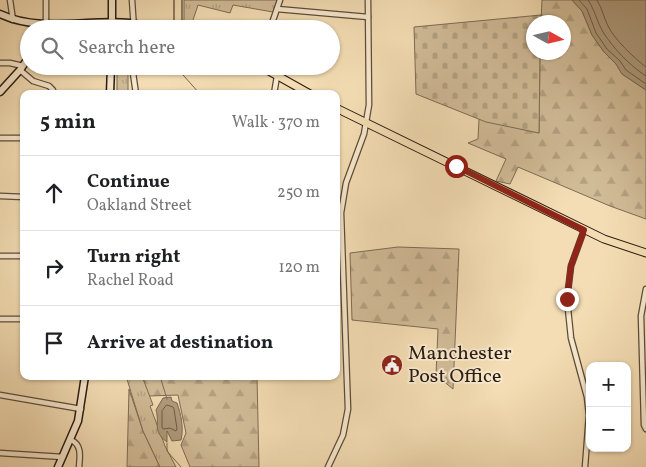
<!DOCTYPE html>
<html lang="en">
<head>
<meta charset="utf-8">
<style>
  :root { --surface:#fff; --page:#f6f6f6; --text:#202124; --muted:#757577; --line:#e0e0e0 }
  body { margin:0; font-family:Vollkorn,serif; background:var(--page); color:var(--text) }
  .controls { position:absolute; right:15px; bottom:15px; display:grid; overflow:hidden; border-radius:10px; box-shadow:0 1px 4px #0004 }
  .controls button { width:45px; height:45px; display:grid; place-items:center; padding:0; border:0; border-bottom:1px solid var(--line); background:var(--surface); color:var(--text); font:25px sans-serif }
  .compass { position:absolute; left:526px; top:15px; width:45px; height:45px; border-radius:50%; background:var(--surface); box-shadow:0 1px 4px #0004; rotate:98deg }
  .stop { position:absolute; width:15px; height:15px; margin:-11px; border:4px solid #8f2418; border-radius:50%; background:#fff }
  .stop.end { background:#8f2418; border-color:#fff; box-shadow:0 1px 5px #0008 }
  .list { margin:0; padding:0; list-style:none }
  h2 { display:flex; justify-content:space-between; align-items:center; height:65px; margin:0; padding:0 20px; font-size:21px }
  h2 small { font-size:16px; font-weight:400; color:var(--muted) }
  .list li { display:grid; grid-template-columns:32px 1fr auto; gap:15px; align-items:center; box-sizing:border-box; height:75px; padding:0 20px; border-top:1px solid var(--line) }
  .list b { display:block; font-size:19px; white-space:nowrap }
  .list p { margin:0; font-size:16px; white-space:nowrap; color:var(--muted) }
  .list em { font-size:16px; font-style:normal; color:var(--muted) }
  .icon { flex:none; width:28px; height:28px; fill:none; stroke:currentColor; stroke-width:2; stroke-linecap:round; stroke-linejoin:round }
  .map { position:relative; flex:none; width:646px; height:467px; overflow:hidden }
  .search { position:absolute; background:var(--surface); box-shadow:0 1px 4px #0004; left:20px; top:20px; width:320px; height:55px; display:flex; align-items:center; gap:12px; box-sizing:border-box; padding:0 18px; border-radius:28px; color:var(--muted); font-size:19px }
  .panel { position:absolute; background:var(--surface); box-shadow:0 1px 4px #0004; left:20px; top:90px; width:320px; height:290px; border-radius:10px }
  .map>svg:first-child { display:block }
  .forest { fill:url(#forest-firs); stroke:#7d6c54 }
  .cemetery { fill:url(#cemetery-stones); stroke:#7d6c54 }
  .park { fill:url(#park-tufts); stroke:#7d6c54 }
  .water { fill:#af9b7d; stroke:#796852 }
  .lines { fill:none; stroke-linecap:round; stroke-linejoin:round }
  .shore { stroke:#6c5b47; stroke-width:1 }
  .stream { stroke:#796852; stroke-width:1 }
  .street-casing { stroke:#5c4c3a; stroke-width:7 }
  .secondary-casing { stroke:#291b11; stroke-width:9 }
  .primary-casing { stroke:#291b11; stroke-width:9 }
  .street { stroke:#f8e9ce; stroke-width:4.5 }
  .secondary { stroke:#f8e9ce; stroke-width:6 }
  .primary { stroke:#f4ddb4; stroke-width:7 }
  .route { stroke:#8f2418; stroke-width:6 }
  .labels { text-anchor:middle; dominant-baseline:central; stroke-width:4; stroke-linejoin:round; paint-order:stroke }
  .poi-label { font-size:20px; fill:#291b11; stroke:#f8e9ce; text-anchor:start }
</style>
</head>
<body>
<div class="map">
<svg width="646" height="467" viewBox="0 0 646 467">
  <defs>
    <pattern id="forest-firs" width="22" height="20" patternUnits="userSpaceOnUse" patternTransform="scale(1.25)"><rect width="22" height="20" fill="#d1bc98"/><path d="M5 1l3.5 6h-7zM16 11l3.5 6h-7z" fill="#b3a182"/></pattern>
    <pattern id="cemetery-stones" width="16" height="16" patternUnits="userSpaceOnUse" patternTransform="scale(1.25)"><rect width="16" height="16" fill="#d1bc98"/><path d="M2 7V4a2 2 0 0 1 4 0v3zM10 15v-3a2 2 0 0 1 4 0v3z" fill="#b3a182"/></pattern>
    <pattern id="park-tufts" width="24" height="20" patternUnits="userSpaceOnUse" patternTransform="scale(1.25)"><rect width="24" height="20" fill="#d1bc98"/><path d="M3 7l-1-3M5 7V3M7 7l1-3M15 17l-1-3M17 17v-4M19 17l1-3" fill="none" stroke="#b3a182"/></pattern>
  </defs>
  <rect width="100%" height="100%" fill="#f4ddb4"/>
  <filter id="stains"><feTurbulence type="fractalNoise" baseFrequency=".004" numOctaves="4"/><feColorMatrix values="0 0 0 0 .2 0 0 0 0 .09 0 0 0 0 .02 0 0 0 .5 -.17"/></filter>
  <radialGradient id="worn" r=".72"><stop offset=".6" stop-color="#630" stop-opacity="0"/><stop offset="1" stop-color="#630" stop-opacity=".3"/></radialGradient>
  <g class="forest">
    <polygon points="542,0 572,0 582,11 592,35 604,52 616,64 622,74 646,90 646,219 610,206 518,167 510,184 496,181 506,159 468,143 478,139 479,119 539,133 540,53 564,52 564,22 541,22"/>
    <polygon points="398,247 459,249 453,389 436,375 438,329 352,320 350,253"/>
    <polygon points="142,376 257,376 259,467 190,467 181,445 186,433 178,395 149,396"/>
    <polygon points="129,389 143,431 160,467 127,467"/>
  </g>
  <polygon class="cemetery" points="541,15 541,22 534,22 534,52 540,53 539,133 486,122 416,94 414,27"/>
  <g class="park">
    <polygon points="184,0 277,0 273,12 233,5 230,13 198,5 190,29 184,29"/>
    <rect x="117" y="66" width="11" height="28"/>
    <polygon points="126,376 142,376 153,405 150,406 165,446 176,467 160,467 143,431"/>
  </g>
  <g class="water">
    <polygon points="572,0 646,0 646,90 622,74 616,64 604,52 592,35 582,11"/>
    <path d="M171,397L172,401L177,403C181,414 184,428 181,440L172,441L167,431V442C152,431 160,424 156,410L163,398Z"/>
  </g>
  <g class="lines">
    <g class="shore">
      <polyline points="579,0 587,9 596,33 607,49 620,61 626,70 646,84"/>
      <path d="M588,0C595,10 597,22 603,32C614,49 629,65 646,76"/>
      <path d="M597,0C602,8 604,18 608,26C615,40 634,58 646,67"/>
      <polygon points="167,405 173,407 174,409 177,429 176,431 170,428 163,429 162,427 162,411"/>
    </g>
    <g class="stream">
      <polyline points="175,66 200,94"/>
      <polyline points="160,376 167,399"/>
      <polyline points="167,443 167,451 181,467"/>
    </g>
    <g class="street-casing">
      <g id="street">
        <polyline points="10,0 13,20"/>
        <polyline points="46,0 46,24"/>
        <polyline points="132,0 134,29"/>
        <polyline points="277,9 368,17"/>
        <polyline points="270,29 280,0"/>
        <polyline points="0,63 10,63 23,66"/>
        <polyline points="132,66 136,94"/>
        <polyline points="20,70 33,81 49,86 53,90 53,94"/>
        <polyline points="274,94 277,76"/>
        <polyline points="0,138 24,138"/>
        <polyline points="0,196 24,197"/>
        <polyline points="584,230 571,266 567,299 571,338 587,397 589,415 585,467"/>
        <polyline points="0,256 24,256"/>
        <polyline points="646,289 641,316 644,425 646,429"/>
        <polyline points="0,319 24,319"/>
        <polyline points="0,395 81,409"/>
        <path d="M71,440C82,445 80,456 79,467"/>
        <polyline points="0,453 63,457"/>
        <polyline points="328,467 343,435 348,409 341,213 346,183 364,134 369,105 368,0"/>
      </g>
    </g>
    <g class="secondary-casing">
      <g id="secondary">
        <polyline points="112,0 112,29"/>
        <path d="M0,14C41,33 87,19 130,23C138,24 145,27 153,29"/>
        <polyline points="0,92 20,70 29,57"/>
        <polyline points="110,94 111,66"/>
        <polyline points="58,467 78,421 85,376"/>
      </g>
    </g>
    <g class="primary-casing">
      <g id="primary">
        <polyline points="178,29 178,0"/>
        <polyline points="260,66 310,94"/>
        <polyline points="336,108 604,239 646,253"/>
      </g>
    </g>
    <use href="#street" class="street"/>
    <use href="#secondary" class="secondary"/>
    <use href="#primary" class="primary"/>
  </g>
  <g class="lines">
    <polyline class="route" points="456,166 584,230 571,266 567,299"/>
  </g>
  <defs>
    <g id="civic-disc" transform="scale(1.125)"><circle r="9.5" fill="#8f2418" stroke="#f8e9ce"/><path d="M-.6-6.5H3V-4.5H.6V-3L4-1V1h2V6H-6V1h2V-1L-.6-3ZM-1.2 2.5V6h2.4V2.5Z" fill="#fff"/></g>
  </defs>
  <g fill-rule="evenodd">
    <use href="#civic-disc" x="392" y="365"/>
  </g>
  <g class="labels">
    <g class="poi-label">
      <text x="408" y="354">Manchester<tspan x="408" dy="23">Post Office</tspan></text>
    </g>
  </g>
  <rect width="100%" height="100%" filter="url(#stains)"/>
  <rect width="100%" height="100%" fill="url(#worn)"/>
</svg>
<div class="controls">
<button>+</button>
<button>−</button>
</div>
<svg class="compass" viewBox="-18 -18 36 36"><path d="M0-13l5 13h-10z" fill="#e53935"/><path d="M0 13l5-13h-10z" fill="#757577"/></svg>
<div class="stop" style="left:456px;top:166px"></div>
<div class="stop end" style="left:567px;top:299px"></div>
<div class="search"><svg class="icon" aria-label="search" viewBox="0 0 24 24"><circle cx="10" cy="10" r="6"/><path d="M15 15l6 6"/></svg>Search here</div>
<section class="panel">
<h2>5 min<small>Walk · 370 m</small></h2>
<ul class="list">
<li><svg class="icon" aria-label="ahead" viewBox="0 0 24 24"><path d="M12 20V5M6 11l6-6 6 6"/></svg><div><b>Continue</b><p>Oakland Street</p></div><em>250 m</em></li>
<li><svg class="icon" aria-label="right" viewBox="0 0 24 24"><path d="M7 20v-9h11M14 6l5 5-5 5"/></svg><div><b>Turn right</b><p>Rachel Road</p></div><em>120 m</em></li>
<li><svg class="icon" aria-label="arrive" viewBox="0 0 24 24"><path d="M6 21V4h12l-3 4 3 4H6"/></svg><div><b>Arrive at destination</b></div></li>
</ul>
</section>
</div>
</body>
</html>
